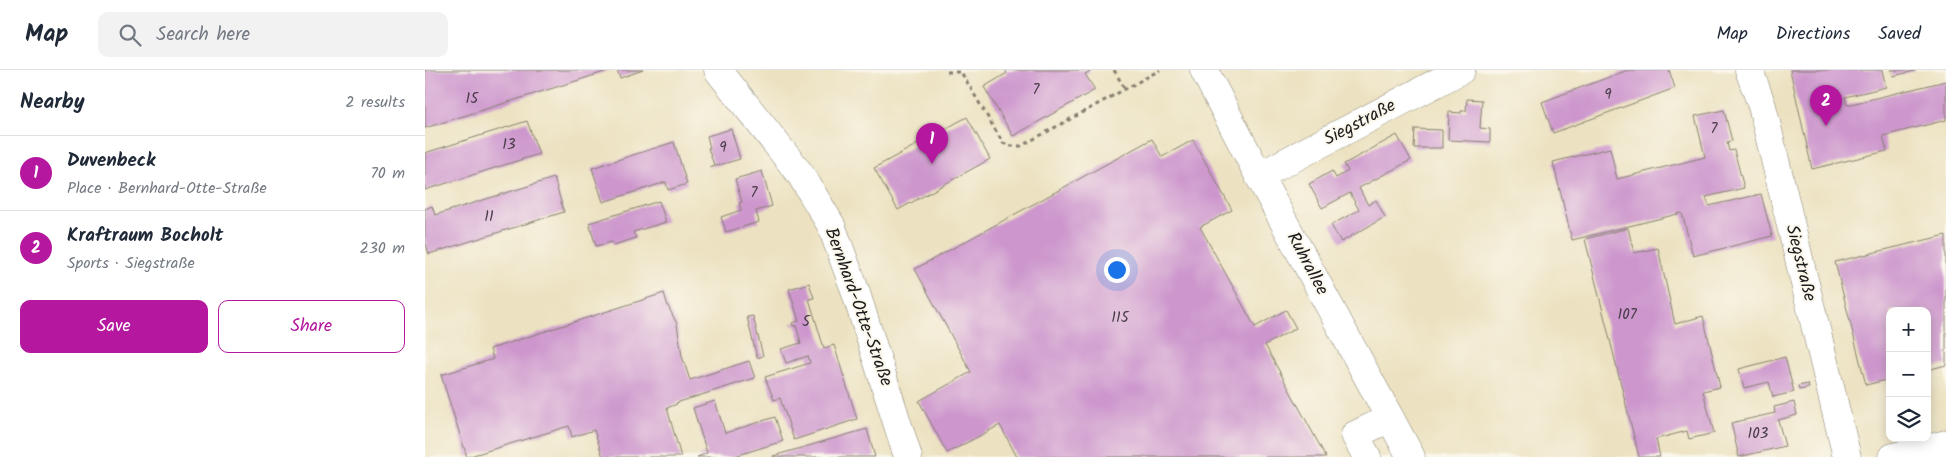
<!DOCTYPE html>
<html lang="en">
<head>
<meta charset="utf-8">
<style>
  :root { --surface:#fff; --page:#f2f2f3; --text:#1f2937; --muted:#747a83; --line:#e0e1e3; --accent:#b5179e }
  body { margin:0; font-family:Kalam,sans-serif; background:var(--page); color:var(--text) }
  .controls { position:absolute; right:15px; bottom:15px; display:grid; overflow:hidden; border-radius:10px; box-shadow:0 2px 12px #0003 }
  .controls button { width:45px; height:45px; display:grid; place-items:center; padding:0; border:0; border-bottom:1px solid var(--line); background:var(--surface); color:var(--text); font:25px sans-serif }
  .you { position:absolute; left:691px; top:199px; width:18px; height:18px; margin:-12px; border:4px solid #fff; border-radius:50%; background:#1a73e8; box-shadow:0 0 0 8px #1a73e833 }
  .badge { display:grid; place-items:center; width:32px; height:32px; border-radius:50%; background:var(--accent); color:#fff; font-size:16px; font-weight:700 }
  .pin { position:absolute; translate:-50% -41px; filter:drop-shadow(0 1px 2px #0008) }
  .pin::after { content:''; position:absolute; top:26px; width:18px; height:15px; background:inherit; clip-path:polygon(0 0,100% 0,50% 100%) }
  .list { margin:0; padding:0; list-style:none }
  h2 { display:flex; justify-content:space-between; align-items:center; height:65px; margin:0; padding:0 20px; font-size:21px }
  h2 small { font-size:16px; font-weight:400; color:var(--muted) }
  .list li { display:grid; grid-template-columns:32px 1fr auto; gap:15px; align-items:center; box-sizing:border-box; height:75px; padding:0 20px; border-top:1px solid var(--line) }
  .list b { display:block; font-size:19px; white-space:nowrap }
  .list p { margin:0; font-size:16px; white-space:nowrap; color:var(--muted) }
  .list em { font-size:16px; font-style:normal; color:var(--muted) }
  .actions { display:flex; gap:10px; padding:15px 20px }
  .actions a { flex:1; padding:11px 0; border:1px solid var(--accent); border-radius:10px; text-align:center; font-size:18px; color:var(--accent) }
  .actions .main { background:var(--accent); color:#fff }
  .icon { flex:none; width:28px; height:28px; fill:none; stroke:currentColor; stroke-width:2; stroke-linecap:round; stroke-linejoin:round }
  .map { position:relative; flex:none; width:1521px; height:387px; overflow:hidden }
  header { display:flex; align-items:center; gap:30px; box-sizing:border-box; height:70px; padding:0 25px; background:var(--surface); border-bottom:1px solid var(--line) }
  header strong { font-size:24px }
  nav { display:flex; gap:28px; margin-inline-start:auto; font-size:18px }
  .search { width:350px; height:45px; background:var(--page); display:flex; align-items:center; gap:12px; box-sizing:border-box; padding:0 18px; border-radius:10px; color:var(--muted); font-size:19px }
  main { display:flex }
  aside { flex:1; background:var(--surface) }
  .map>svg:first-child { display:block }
  .building { fill:#cd97cd }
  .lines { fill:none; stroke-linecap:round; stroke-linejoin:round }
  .minor-casing { stroke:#847f6e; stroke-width:29 }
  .path { stroke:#847f6e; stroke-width:3; stroke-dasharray:4 4; stroke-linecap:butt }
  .minor { stroke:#fff; stroke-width:28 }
  .labels { text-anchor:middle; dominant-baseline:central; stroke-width:4; stroke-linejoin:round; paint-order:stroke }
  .number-label { font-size:15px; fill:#483b48 }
  .street-label { font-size:18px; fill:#1c1c1c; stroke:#fbf7ec }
</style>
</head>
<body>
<header>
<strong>Map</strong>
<div class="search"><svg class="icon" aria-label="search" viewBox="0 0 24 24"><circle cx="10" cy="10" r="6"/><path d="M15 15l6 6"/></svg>Search here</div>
<nav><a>Map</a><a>Directions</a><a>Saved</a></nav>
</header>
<main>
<aside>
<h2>Nearby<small>2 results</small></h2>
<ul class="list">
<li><span class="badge">1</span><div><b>Duvenbeck</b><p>Place · Bernhard-Otte-Straße</p></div><em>70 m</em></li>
<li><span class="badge">2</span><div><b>Kraftraum Bocholt</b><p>Sports · Siegstraße</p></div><em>230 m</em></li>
</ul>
<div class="actions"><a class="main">Save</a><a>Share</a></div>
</aside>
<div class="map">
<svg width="1521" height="387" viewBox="0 0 1521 387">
  <rect width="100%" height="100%" fill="#fbf7ec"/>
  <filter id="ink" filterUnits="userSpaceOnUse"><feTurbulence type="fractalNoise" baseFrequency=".02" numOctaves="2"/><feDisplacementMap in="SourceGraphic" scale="10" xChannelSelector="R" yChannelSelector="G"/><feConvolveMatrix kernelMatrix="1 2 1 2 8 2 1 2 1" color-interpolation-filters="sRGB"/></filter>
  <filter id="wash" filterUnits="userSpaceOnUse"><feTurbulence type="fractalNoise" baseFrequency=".0096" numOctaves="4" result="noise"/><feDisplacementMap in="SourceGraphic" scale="20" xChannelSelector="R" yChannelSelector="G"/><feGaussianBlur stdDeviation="1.12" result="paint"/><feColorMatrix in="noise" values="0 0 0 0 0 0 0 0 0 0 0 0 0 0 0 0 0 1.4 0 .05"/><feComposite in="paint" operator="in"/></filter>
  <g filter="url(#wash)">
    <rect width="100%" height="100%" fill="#ece2c1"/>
    <g id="blocks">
      <g class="building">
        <polygon points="0,0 186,0 0,58"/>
        <polygon points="192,0 218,0 195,8"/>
        <polygon points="580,0 667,0 660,4 670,20 588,66 559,17 582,3"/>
        <polygon points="1203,0 1244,0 1250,18 1128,63 1117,32"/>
        <polygon points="1365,0 1457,0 1461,17 1420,27 1422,35 1521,11 1521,50 1458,66 1462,81 1387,99"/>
        <polygon points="1466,0 1490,0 1490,1 1468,6"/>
        <polygon points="1042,29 1057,30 1055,58 1065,59 1065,72 1023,70 1024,42 1036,43 1036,41 1041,41"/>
        <polygon points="1299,40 1307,71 1302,72 1304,81 1309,80 1319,118 1281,127 1284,136 1336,124 1347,166 1268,186 1257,143 1147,170 1128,92 1185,78 1192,109 1280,87 1270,46"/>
        <polygon points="542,47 565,89 473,140 449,98"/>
        <polygon points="102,51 114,84 0,120 0,83"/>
        <polygon points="306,59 315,89 284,98 284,97 289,95 283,78 285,78 282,66"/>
        <polygon points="990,59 1017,60 1017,78 989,78"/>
        <polygon points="972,65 986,90 934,118 943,135 951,130 960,147 916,172 906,155 934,140 925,123 897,138 884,114 907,101 911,108 923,101 919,94"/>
        <polygon points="727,69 737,87 768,70 797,122 807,140 775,157 830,257 861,240 871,258 840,275 901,387 592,387 575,355 522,383 494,331 546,302 490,199"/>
        <polygon points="249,72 262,114 243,120 241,112 178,132 167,98"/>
        <polygon points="337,101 347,136 331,141 334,152 301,162 296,147 316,140 314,133 317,132 310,109"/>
        <polygon points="129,108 139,142 4,184 0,171 0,139 7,136 10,145"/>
        <polygon points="234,131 241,152 208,162 211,168 189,175 187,172 171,176 164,153"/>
        <polygon points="1203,158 1209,183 1233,178 1250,254 1278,246 1295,317 1278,321 1289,363 1264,369 1262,361 1231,369 1235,387 1214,387 1160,169"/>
        <polygon points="1521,165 1521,295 1502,300 1502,241 1465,241 1465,309 1441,315 1410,192"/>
        <polygon points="384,213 389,228 384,229 399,278 409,275 432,349 369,370 355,328 349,330 340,307 385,293 383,286 361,293 356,279 376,273 371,255 368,256 367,253 374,251 364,219"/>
        <polygon points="239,223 243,236 252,254 257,286 265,310 324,291 330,308 251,333 252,334 242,338 256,387 178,387 169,360 147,367 144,356 42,387 16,305 68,289 65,279"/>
        <polygon points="328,246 338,286 332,288 322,247"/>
        <polygon points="1360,287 1369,322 1348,327 1344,312 1319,318 1314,299"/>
        <polygon points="1383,314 1384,318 1374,320 1373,316"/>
        <polygon points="290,331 300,363 350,347 358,371 307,387 272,387 282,383 268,338"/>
        <polygon points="1369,332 1372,345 1353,350 1360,376 1314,387 1306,353 1350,343 1349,337"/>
        <polygon points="442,359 450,387 348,387 348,386"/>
      </g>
    </g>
  </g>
  <g filter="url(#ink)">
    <use href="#blocks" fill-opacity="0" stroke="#847f6e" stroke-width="1"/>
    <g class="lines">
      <g class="minor-casing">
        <g id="minor">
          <polyline points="293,0 376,105 406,155 430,220 483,387"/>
          <polyline points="779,0 834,106 986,387"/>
          <polyline points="1324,0 1337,36 1422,387"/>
          <polyline points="834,106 1036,0"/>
          <polyline points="942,387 930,365 965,348"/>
          <polyline points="1468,387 1521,374"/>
        </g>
      </g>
      <g class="path">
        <polyline points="689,0 700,19"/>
        <polyline points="522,2 536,2 578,73 586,76 596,76 735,0"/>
      </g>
      <use href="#minor" class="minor"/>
    </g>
  </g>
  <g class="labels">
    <g class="number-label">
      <text x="611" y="20">7</text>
      <text x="1183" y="25">9</text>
      <text x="47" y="29">15</text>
      <text x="1289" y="59">7</text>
      <text x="84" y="75">13</text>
      <text x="298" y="78">9</text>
      <text x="329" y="123">7</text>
      <text x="64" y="147">11</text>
      <text x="1202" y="245">107</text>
      <text x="695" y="248">115</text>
      <text x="381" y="252">5</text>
      <text x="1333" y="364">103</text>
    </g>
    <g class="street-label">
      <text transform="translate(935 53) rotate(-28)">Siegstraße</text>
      <text transform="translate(1375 193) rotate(76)">Siegstraße</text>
      <text transform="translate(882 194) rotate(62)">Ruhrallee</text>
      <text transform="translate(433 237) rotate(70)">Bernhard-Otte-Straße</text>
    </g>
  </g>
</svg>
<div class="controls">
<button>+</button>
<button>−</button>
<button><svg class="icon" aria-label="layers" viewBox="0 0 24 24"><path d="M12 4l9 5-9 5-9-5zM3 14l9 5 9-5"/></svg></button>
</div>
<div class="you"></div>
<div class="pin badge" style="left:507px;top:94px">1</div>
<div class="pin badge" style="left:1401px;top:56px">2</div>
</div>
</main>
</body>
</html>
